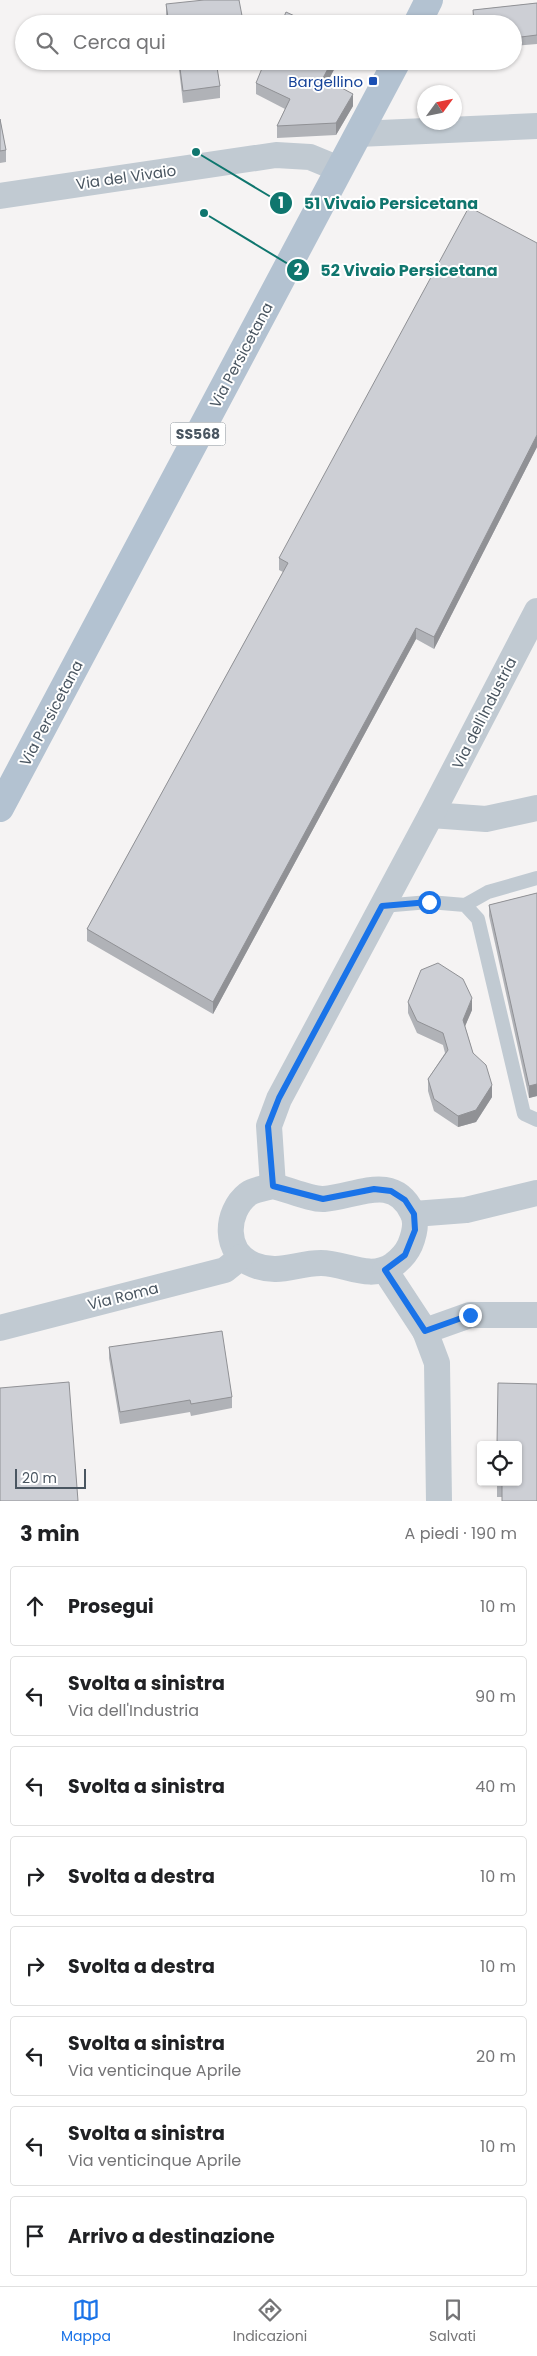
<!DOCTYPE html>
<html lang="it">
<head>
<meta charset="utf-8">
<style>
  :root { --surface:#fff; --page:#f2f2f2; --text:#202124; --muted:#757577; --line:#e0e0e0; --accent:#1a73e8 }
  body { margin:0; font-family:Poppins,sans-serif; background:var(--page); color:var(--text) }
  .controls { position:absolute; right:15px; bottom:15px; display:grid; overflow:hidden; border-radius:5px; box-shadow:0 1px 4px #0004 }
  .controls button { width:45px; height:45px; display:grid; place-items:center; padding:0; border:0; border-bottom:1px solid var(--line); background:var(--surface); color:var(--text); font:25px sans-serif }
  .compass { position:absolute; left:417px; top:85px; width:45px; height:45px; border-radius:50%; background:var(--surface); box-shadow:0 1px 4px #0004; rotate:57deg }
  .scale { position:absolute; left:15px; bottom:12px; width:71px; box-sizing:border-box; padding-left:5px; border:2px solid #4a5661; border-top:0; font-size:14px; line-height:18px; white-space:nowrap; color:#4a5661; -webkit-text-stroke:4px #fff; paint-order:stroke }
  .stop { position:absolute; width:15px; height:15px; margin:-11px; border:4px solid #1a73e8; border-radius:50%; background:#fff }
  .stop.end { background:#1a73e8; border-color:#fff; box-shadow:0 1px 5px #0008 }
  .list { margin:0; padding:0; list-style:none }
  h2 { display:flex; justify-content:space-between; align-items:center; height:65px; margin:0; padding:0 20px; font-size:21px }
  h2 small { font-size:16px; font-weight:400; color:var(--muted) }
  .list li { display:grid; grid-template-columns:32px 1fr auto; gap:15px; align-items:center; box-sizing:border-box; height:80px; margin:0 10px 10px; padding:0 10px; border:1px solid var(--line); border-radius:5px }
  .list b { display:block; font-size:19px; white-space:nowrap }
  .list p { margin:0; font-size:16px; white-space:nowrap; color:var(--muted) }
  .list em { font-size:16px; font-style:normal; color:var(--muted) }
  .icon { flex:none; width:28px; height:28px; fill:none; stroke:currentColor; stroke-width:2; stroke-linecap:round; stroke-linejoin:round }
  .map { position:relative; flex:none; width:537px; height:1501px; overflow:hidden }
  .search { position:absolute; background:var(--surface); box-shadow:0 1px 4px #0004; left:15px; right:15px; top:15px; height:55px; display:flex; align-items:center; gap:12px; box-sizing:border-box; padding:0 18px; border-radius:28px; color:var(--muted); font-size:19px }
  .sheet { height:785px; background:var(--surface) }
  nav { display:flex; justify-content:space-around; align-items:center; box-sizing:border-box; height:70px; border-top:1px solid var(--line); background:var(--surface); font-size:14px; color:var(--muted) }
  nav a { display:grid; justify-items:center; gap:2px }
  nav .on { color:var(--accent) }
  .map>svg:first-child { display:block }
  .lines { fill:none; stroke-linecap:round; stroke-linejoin:round }
  .service { stroke:#c1cad2; stroke-width:14 }
  .minor { stroke:#c1cad2; stroke-width:26 }
  .primary { stroke:#b3c2d1; stroke-width:28 }
  .wall { fill:#b0b2b7 }
  .shaded-wall { fill:#909195 }
  .building { fill:#cdcfd5; stroke:#909195 }
  .route { stroke:#1a73e8; stroke-width:6 }
  .transit-dot { fill:#1a4fb4; stroke:#fff; stroke-width:2 }
  .labels { text-anchor:middle; dominant-baseline:central; stroke-width:4; stroke-linejoin:round; paint-order:stroke }
  .shield { fill:#fff; stroke:#808990; stroke-width:1 }
  .shield-label { font-size:14px; font-weight:bold; fill:#4a5661 }
  .transit-label { font-size:15px; fill:#164399; stroke:#fff; text-anchor:end }
  .street-label { font-size:15px; fill:#4a5661; stroke:#fff }
  .leader { fill:none; stroke:#0f766e; stroke-width:2 }
  .callout-dot { fill:#0f766e; stroke:#fff; stroke-width:2 }
  .mark-label { font-size:15px; text-anchor:middle; font-weight:bold; fill:#fff }
  .callout-label { font-size:16px; text-anchor:middle; font-weight:bold; fill:#0f766e; stroke:#fff; stroke-width:4; stroke-linejoin:round; paint-order:stroke }
</style>
</head>
<body>
<div class="map">
<svg width="537" height="1501" viewBox="0 0 537 1501">
  <rect width="100%" height="100%" fill="#f5f3f3"/>
  <g class="lines">
    <g class="service">
      <polyline points="465,905 488,892 537,878"/>
      <polyline points="382,906 429,902 465,905 478,919 524,1114 537,1120"/>
    </g>
    <g class="minor">
      <polyline points="358,134 537,126"/>
      <polyline points="0,196 276,155 310,157 339,169"/>
      <polyline points="431,815 486,819 537,808"/>
      <polyline points="273,1186 269,1126 279,1099 431,815 537,611"/>
      <path d="M273,1186C287,1189 312,1200 324,1199C356,1197 393,1172 412,1212C418,1222 414,1235 410,1245C406,1254 401,1259 393,1265C369,1281 346,1263 321,1263C296,1263 279,1275 254,1265C223,1253 225,1212 248,1194C255,1189 266,1188 273,1186Z"/>
      <polyline points="414,1214 466,1210 537,1193"/>
      <polyline points="385,1270 425,1331"/>
      <polyline points="0,1328 225,1270 241,1257"/>
      <polyline points="439,1501 437,1363 425,1331 470,1315 537,1315"/>
    </g>
    <g class="primary">
      <polyline points="417,24 429,0"/>
      <polyline points="0,808 397,61"/>
    </g>
  </g>
  <g class="wall">
    <polygon points="537,3 537,44 513,46 513,24 473,24 473,10"/>
    <polygon points="166,4 243,21 243,24 168,24 166,15"/>
    <polygon points="178,61 216,61 220,86 220,98 183,103"/>
    <polygon points="337,61 337,64 328,81 353,106 336,135 277,138 277,126 285,109 256,94 256,83"/>
    <polygon points="0,119 6,150 6,162 0,163"/>
    <polygon points="537,243 537,447 434,649 416,639 213,1014 87,941 87,929 283,572 279,570 279,558"/>
    <polygon points="537,893 537,1096 529,1098 489,916 489,905"/>
    <polygon points="408,1002 472,1010 465,1026 473,1053 492,1097 476,1122 458,1127 434,1111 428,1091 428,1079 445,1053 443,1045 417,1033 408,1013"/>
    <polygon points="109,1347 232,1397 232,1408 191,1416 190,1412 120,1424 109,1358"/>
    <polygon points="537,1384 502,1497 497,1497 497,1482"/>
  </g>
  <g class="shaded-wall">
    <polygon points="332,61 337,61 337,64 323,90 323,78"/>
    <polygon points="353,94 353,106 336,135 336,123"/>
    <polygon points="537,435 537,447 434,649 434,637"/>
    <polygon points="416,628 416,639 213,1014 213,1002"/>
    <polygon points="472,998 472,1010 463,1031 463,1020"/>
    <polygon points="537,1084 537,1096 529,1098 529,1086"/>
    <polygon points="492,1085 492,1097 476,1122 458,1127 458,1116"/>
  </g>
  <g class="building">
    <polygon points="204,0 239,0 243,21 223,24 169,24 166,4"/>
    <polygon points="537,3 537,35 513,38 513,24 474,24 473,10"/>
    <polygon points="286,12 312,24 281,24"/>
    <polygon points="179,61 216,61 220,86 183,91"/>
    <polygon points="265,61 332,61 323,78 353,94 336,123 277,126 290,99 256,83"/>
    <polygon points="0,119 6,150 0,151"/>
    <polygon points="469,207 537,243 537,435 434,637 416,628 213,1002 87,929 288,563 279,558"/>
    <polygon points="537,893 537,1084 529,1086 489,905"/>
    <polygon points="438,963 463,979 472,998 463,1020 473,1053 486,1065 492,1085 476,1110 458,1116 434,1099 428,1079 448,1050 443,1033 417,1021 408,1002 421,970"/>
    <polygon points="222,1331 232,1397 191,1404 190,1400 120,1412 109,1347"/>
    <polygon points="69,1382 78,1501 0,1501 0,1388"/>
    <polygon points="498,1383 537,1384 537,1501 502,1501 502,1483 497,1483 497,1482 518,1482 518,1445 497,1445"/>
  </g>
  <g class="lines">
    <polyline class="route" points="429,902 382,906 279,1098 268,1126 273,1186 323,1199 374,1189 391,1191 405,1200 414,1214 415,1230 405,1255 385,1270 425,1331 470,1315"/>
  </g>
  <rect class="transit-dot" x="368" y="76" width="10" height="10" rx="2.5"/>
  <g class="labels">
    <rect class="shield" x="170.5" y="422.5" width="55" height="23" rx="4"/>
    <g class="shield-label">
      <text x="198" y="434">SS568</text>
    </g>
    <g class="transit-label">
      <text x="363" y="81">Bargellino</text>
    </g>
    <g class="street-label">
      <text transform="translate(126 177) rotate(-8)">Via del Vivaio</text>
      <text transform="translate(241 355) rotate(-62)">Via Persicetana</text>
      <text transform="translate(51 713) rotate(-62)">Via Persicetana</text>
      <text transform="translate(484 713) rotate(-63)">Via dell'Industria</text>
      <text transform="translate(123 1296) rotate(-14)">Via Roma</text>
    </g>
  </g>
  <path class="leader" d="M196 152L281 203M204 213L298 270"/>
  <g class="callout-dot">
    <circle cx="196" cy="152" r="5"/>
    <circle cx="204" cy="213" r="5"/>
    <circle cx="281" cy="203" r="12"/>
    <circle cx="298" cy="270" r="12"/>
  </g>
  <g class="mark-label">
    <text x="281" y="208">1</text>
    <text x="298" y="275">2</text>
  </g>
  <g class="callout-label">
    <text x="391" y="209">51 Vivaio Persicetana</text>
    <text x="409" y="276">52 Vivaio Persicetana</text>
  </g>
</svg>
<div class="controls">
<button><svg class="icon" aria-label="locate" viewBox="0 0 24 24"><circle cx="12" cy="12" r="6"/><path d="M12 2v4M12 18v4M2 12h4M18 12h4"/></svg></button>
</div>
<svg class="compass" viewBox="-18 -18 36 36"><path d="M0-13l5 13h-10z" fill="#e53935"/><path d="M0 13l5-13h-10z" fill="#757577"/></svg>
<div class="scale">20 m</div>
<div class="stop" style="left:429px;top:902px"></div>
<div class="stop end" style="left:470px;top:1315px"></div>
<div class="search"><svg class="icon" aria-label="search" viewBox="0 0 24 24"><circle cx="10" cy="10" r="6"/><path d="M15 15l6 6"/></svg>Cerca qui</div>
</div>
<section class="sheet">
<h2>3 min<small>A piedi · 190 m</small></h2>
<ul class="list">
<li><svg class="icon" aria-label="ahead" viewBox="0 0 24 24"><path d="M12 20V5M6 11l6-6 6 6"/></svg><div><b>Prosegui</b></div><em>10 m</em></li>
<li><svg class="icon" aria-label="left" viewBox="0 0 24 24"><path d="M17 20v-9H6M10 6l-5 5 5 5"/></svg><div><b>Svolta a sinistra</b><p>Via dell'Industria</p></div><em>90 m</em></li>
<li><svg class="icon" aria-label="left" viewBox="0 0 24 24"><path d="M17 20v-9H6M10 6l-5 5 5 5"/></svg><div><b>Svolta a sinistra</b></div><em>40 m</em></li>
<li><svg class="icon" aria-label="right" viewBox="0 0 24 24"><path d="M7 20v-9h11M14 6l5 5-5 5"/></svg><div><b>Svolta a destra</b></div><em>10 m</em></li>
<li><svg class="icon" aria-label="right" viewBox="0 0 24 24"><path d="M7 20v-9h11M14 6l5 5-5 5"/></svg><div><b>Svolta a destra</b></div><em>10 m</em></li>
<li><svg class="icon" aria-label="left" viewBox="0 0 24 24"><path d="M17 20v-9H6M10 6l-5 5 5 5"/></svg><div><b>Svolta a sinistra</b><p>Via venticinque Aprile</p></div><em>20 m</em></li>
<li><svg class="icon" aria-label="left" viewBox="0 0 24 24"><path d="M17 20v-9H6M10 6l-5 5 5 5"/></svg><div><b>Svolta a sinistra</b><p>Via venticinque Aprile</p></div><em>10 m</em></li>
<li><svg class="icon" aria-label="arrive" viewBox="0 0 24 24"><path d="M6 21V4h12l-3 4 3 4H6"/></svg><div><b>Arrivo a destinazione</b></div></li>
</ul>
</section>
<nav>
<a class="on"><svg class="icon" aria-label="map" viewBox="0 0 24 24"><path d="M3 6l6-2 6 2 6-2v14l-6 2-6-2-6 2zM9 4v14M15 6v14"/></svg>Mappa</a>
<a><svg class="icon" aria-label="directions" viewBox="0 0 24 24"><path d="M12 3l9 9-9 9-9-9zM9 14v-3h6M13 9l2 2-2 2"/></svg>Indicazioni</a>
<a><svg class="icon" aria-label="saved" viewBox="0 0 24 24"><path d="M7 4h10v16l-5-4-5 4z"/></svg>Salvati</a>
</nav>
</body>
</html>
